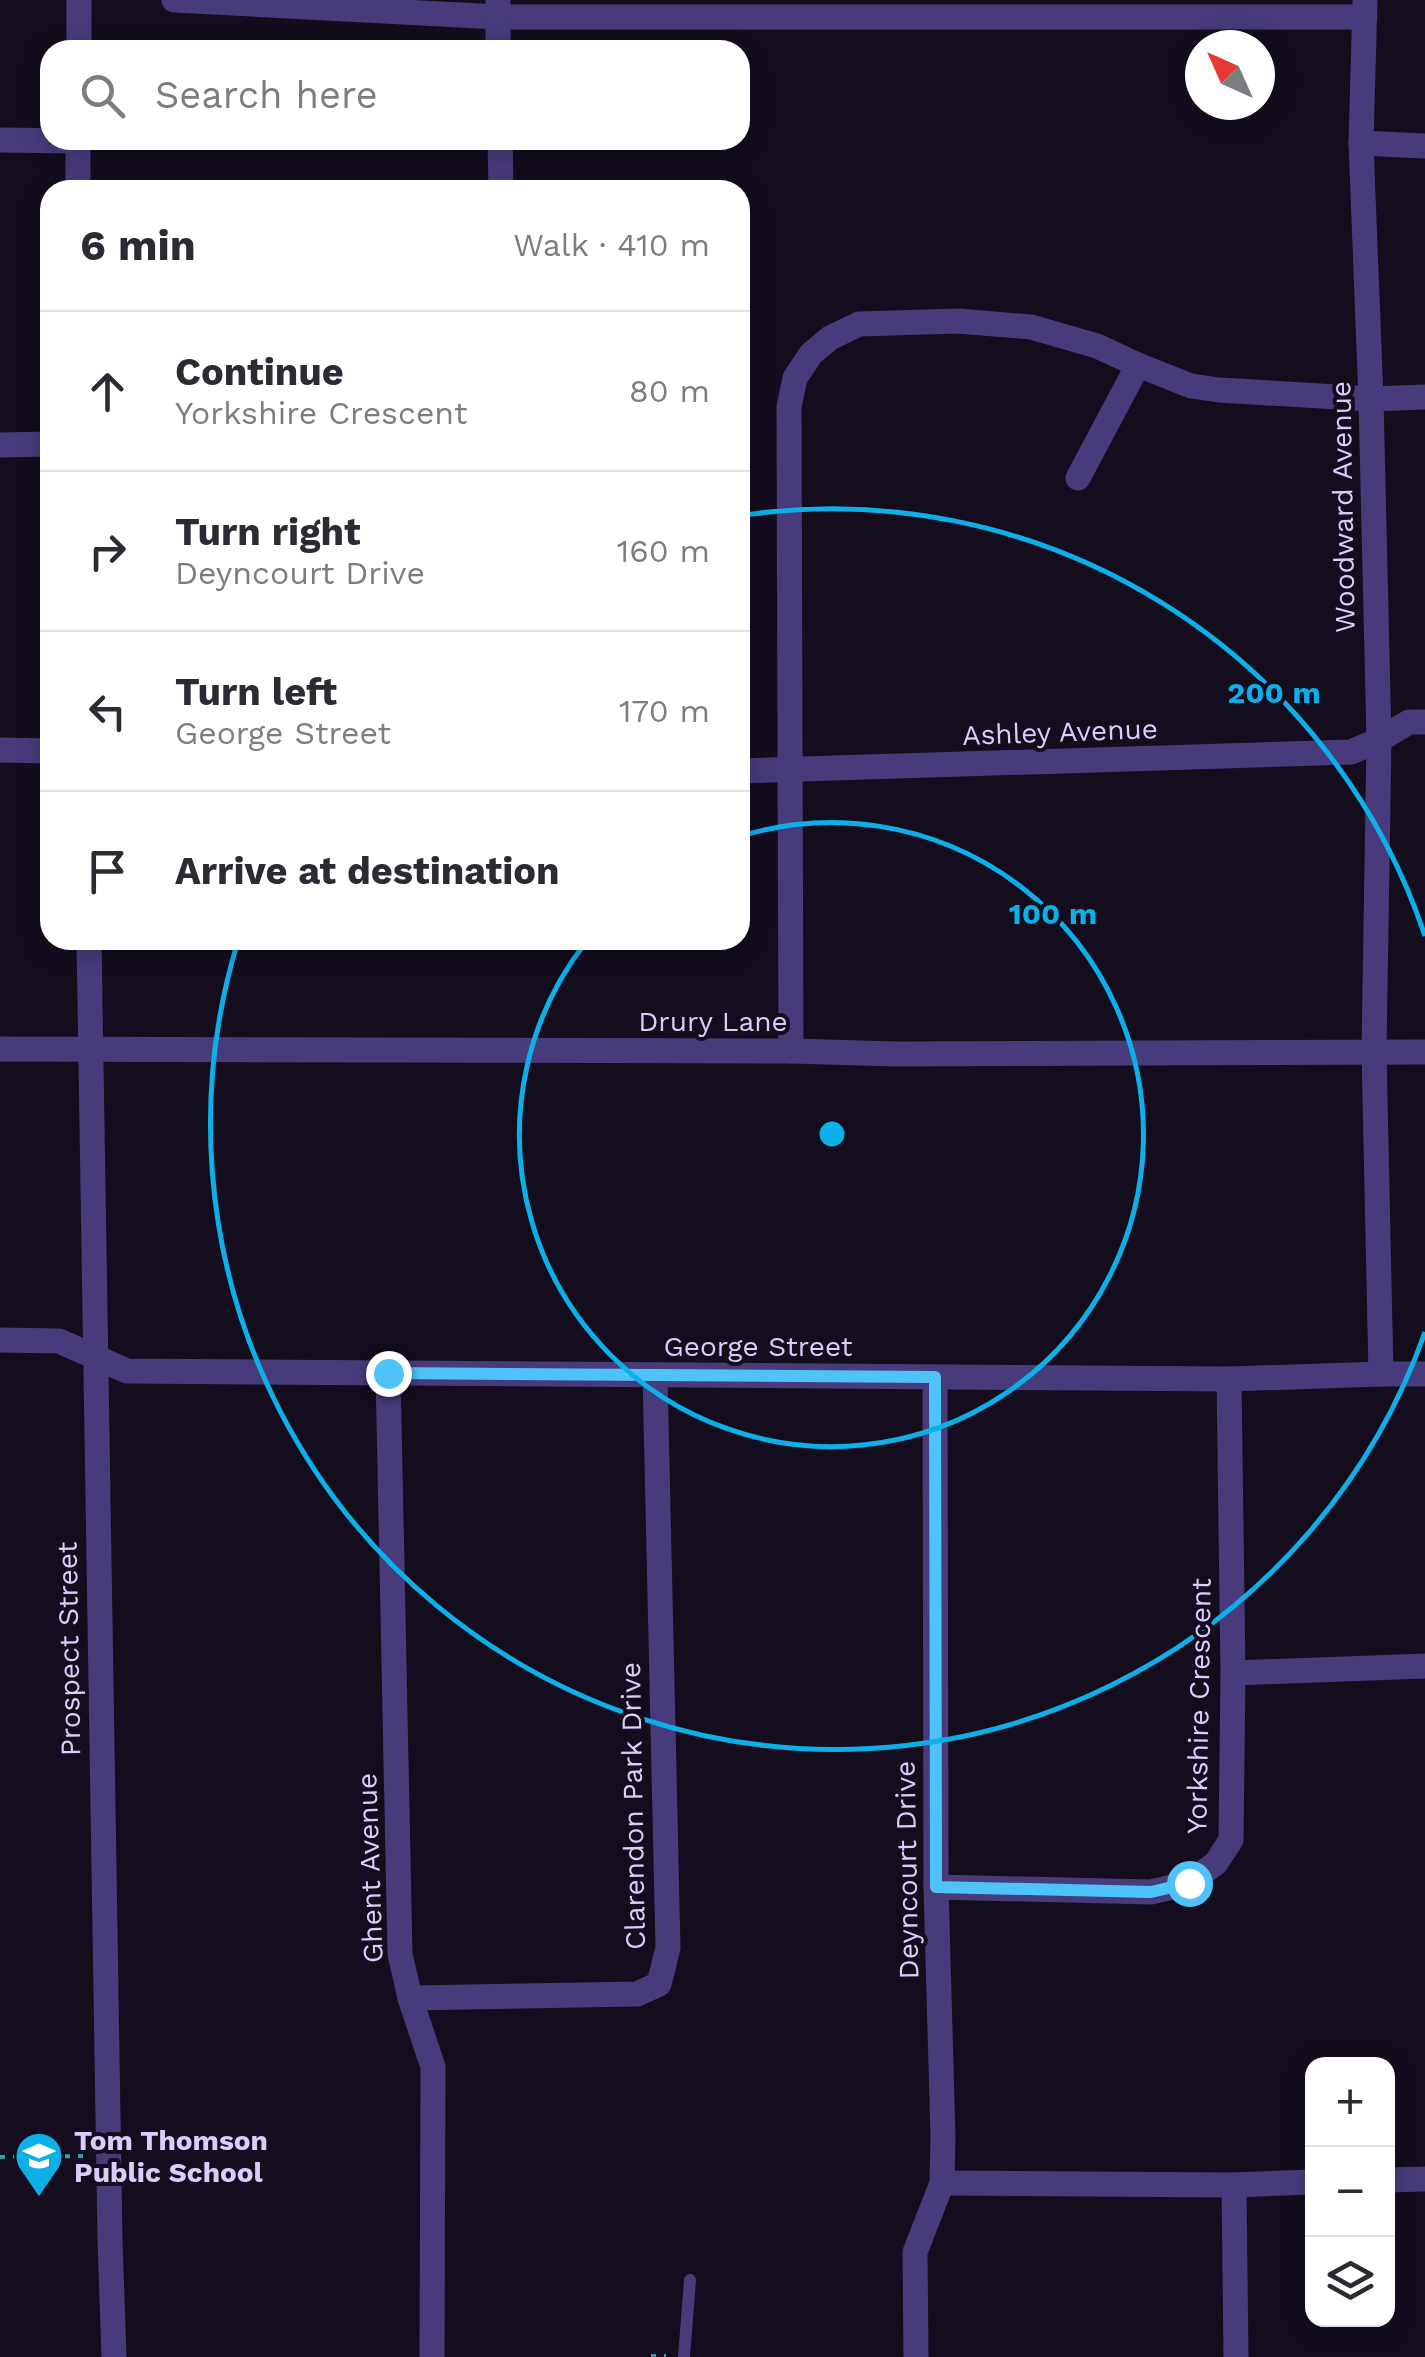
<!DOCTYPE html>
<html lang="en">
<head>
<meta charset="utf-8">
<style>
  :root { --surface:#fff; --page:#f7f7f7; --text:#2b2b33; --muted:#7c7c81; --line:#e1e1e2 }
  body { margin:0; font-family:"Work Sans",sans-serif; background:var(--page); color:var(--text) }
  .controls { position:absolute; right:30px; bottom:30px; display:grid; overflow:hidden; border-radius:20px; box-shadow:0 5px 25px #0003 }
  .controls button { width:90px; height:90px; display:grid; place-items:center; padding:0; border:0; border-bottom:2px solid var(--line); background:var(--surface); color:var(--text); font:50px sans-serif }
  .compass { position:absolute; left:1185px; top:30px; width:90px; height:90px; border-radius:50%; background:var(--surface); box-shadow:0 5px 25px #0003; rotate:315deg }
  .stop { position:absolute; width:30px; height:30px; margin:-22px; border:8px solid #4fc3f7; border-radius:50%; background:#fff }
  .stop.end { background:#4fc3f7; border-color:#fff; box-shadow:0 2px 10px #0008 }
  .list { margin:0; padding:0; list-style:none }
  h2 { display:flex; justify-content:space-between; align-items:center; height:130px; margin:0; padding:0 40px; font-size:42px }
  h2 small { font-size:32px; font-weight:400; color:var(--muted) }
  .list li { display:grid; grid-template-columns:65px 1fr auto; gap:30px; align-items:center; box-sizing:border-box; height:160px; padding:0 40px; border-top:2px solid var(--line) }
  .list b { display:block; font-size:38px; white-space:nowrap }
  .list p { margin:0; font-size:32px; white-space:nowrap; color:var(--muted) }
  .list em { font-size:32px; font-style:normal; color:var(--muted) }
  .icon { flex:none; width:55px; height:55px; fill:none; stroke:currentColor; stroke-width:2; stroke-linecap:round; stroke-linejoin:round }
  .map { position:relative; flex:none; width:1425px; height:2357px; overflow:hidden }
  .search { position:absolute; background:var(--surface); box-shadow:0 5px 25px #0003; left:40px; top:40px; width:710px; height:110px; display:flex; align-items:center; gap:25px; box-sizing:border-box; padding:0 35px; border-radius:30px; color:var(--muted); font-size:38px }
  .panel { position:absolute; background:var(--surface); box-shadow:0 5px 25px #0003; left:40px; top:180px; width:710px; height:770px; border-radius:30px }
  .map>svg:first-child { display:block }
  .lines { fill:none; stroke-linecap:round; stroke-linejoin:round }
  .path { stroke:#349daa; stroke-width:4; stroke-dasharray:5 8; stroke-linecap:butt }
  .service { stroke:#483b7b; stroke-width:12 }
  .minor { stroke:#483b7b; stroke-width:25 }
  .tertiary { stroke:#483b7b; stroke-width:25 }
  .route { stroke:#4fc3f7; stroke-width:12 }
  .ring { fill:none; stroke:#0dafe9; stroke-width:5 }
  .labels { text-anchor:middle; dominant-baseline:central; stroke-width:8; stroke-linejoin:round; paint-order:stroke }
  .street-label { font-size:28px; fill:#dacdfc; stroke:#130d1e }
  .poi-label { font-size:28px; font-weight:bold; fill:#dacdfc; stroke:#130d1e; text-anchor:start }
  .centre { fill:#0dafe9; stroke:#130d1e; stroke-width:5 }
  .ring-label { font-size:30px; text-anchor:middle; font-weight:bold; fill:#0dafe9; stroke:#130d1e; stroke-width:8; stroke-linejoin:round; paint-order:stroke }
</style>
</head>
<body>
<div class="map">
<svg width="1425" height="2357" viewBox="0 0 1425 2357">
  <rect width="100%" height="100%" fill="#130d1e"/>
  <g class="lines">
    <g class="path">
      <polyline points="0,2157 85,2156"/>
      <polyline points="651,2356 666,2356"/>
    </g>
    <polyline class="service" points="684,2357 690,2280"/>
    <g class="minor">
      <polyline points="174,0 498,17 1365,17"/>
      <polyline points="498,0 498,50"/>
      <polyline points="1365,0 1361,143 1371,399 1379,740 1374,1051 1381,1374"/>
      <polyline points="0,140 78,141"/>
      <polyline points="500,140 501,190"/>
      <polyline points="1361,143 1425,146"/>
      <polyline points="0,445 50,444"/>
      <polyline points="1078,478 1138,365"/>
      <polyline points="0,750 50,751"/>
      <polyline points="740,771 1351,752 1379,740 1409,722 1425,722"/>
      <polyline points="791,1051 789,407 795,378 811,354 830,338 859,324 958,321 1031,327 1097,346 1138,365 1191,386 1219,390 1371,399 1425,397"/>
      <polyline points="0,1340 59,1341 127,1371 1229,1379 1381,1374 1425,1374"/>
      <polyline points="388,1373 400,1954 410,1998 433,2067 432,2357"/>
      <polyline points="1233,1673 1425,1666"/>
      <polyline points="936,1887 1151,1892 1189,1883 1216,1863 1231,1840 1233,1673 1229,1379"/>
      <polyline points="410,1998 637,1994 659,1984 668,1948 655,1375"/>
      <polyline points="1388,2180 1425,2179"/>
      <polyline points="942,2183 1234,2185 1312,2182"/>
      <polyline points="1234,2185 1236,2357"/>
      <polyline points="916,2357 915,2252 942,2183 943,2137 936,1887 935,1377"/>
    </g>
    <g class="tertiary">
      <polyline points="79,50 79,0"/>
      <polyline points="78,140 78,190"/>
      <polyline points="89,940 110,2240 114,2357"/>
      <polyline points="0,1049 791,1051 896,1054 1425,1052"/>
    </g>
  </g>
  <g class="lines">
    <polyline class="route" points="388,1373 935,1377 936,1887 1151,1892 1189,1883"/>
  </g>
  <g class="ring">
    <path d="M741 836A312 312 0 1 1 586 942"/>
    <path d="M1425 1332A625 625 0 0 1 238 941M745 515A625 625 0 0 1 1425 936"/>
  </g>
  <defs>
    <g id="school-pin" transform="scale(2.5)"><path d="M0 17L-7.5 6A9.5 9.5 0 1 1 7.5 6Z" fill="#0dafe9" stroke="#130d1e"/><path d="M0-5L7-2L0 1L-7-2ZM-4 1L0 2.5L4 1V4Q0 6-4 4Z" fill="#fff"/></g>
  </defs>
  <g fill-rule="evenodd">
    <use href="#school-pin" x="39" y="2156"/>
  </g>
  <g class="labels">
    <g class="street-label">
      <text transform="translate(1343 507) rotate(-91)">Woodward Avenue</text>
      <text transform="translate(1060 732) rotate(-2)">Ashley Avenue</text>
      <text x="713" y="1021">Drury Lane</text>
      <text x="758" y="1346">George Street</text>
      <text transform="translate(69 1649) rotate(-91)">Prospect Street</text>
      <text transform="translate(1199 1706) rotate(-89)">Yorkshire Crescent</text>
      <text transform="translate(633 1806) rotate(-91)">Clarendon Park Drive</text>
      <text transform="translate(370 1868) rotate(-92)">Ghent Avenue</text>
      <text transform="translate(907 1870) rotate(-91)">Deyncourt Drive</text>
    </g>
    <g class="poi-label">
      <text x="74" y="2140">Tom Thomson<tspan x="74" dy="32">Public School</tspan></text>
    </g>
  </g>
  <circle cx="832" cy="1134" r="15" class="centre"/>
  <g class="ring-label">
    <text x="1274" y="703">200 m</text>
    <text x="1053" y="924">100 m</text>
  </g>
</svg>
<div class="controls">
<button>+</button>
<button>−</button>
<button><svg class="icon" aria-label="layers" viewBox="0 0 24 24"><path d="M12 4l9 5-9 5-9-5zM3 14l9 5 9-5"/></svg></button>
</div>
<svg class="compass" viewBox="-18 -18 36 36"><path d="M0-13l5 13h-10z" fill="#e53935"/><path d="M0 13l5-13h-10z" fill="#7c7c81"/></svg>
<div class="stop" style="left:1189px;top:1883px"></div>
<div class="stop end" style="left:388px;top:1373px"></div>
<div class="search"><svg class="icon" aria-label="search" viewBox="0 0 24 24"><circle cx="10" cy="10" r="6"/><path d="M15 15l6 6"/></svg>Search here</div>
<section class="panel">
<h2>6 min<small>Walk · 410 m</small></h2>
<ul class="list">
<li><svg class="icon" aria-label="ahead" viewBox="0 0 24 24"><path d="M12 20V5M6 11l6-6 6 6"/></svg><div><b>Continue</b><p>Yorkshire Crescent</p></div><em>80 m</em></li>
<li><svg class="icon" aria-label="right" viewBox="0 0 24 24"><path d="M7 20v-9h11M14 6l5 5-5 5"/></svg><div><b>Turn right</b><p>Deyncourt Drive</p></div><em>160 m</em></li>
<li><svg class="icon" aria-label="left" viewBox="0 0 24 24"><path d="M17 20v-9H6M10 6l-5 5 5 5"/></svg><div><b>Turn left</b><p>George Street</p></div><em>170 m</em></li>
<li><svg class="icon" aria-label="arrive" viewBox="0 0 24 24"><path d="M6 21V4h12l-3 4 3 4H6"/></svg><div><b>Arrive at destination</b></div></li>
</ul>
</section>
</div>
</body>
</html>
